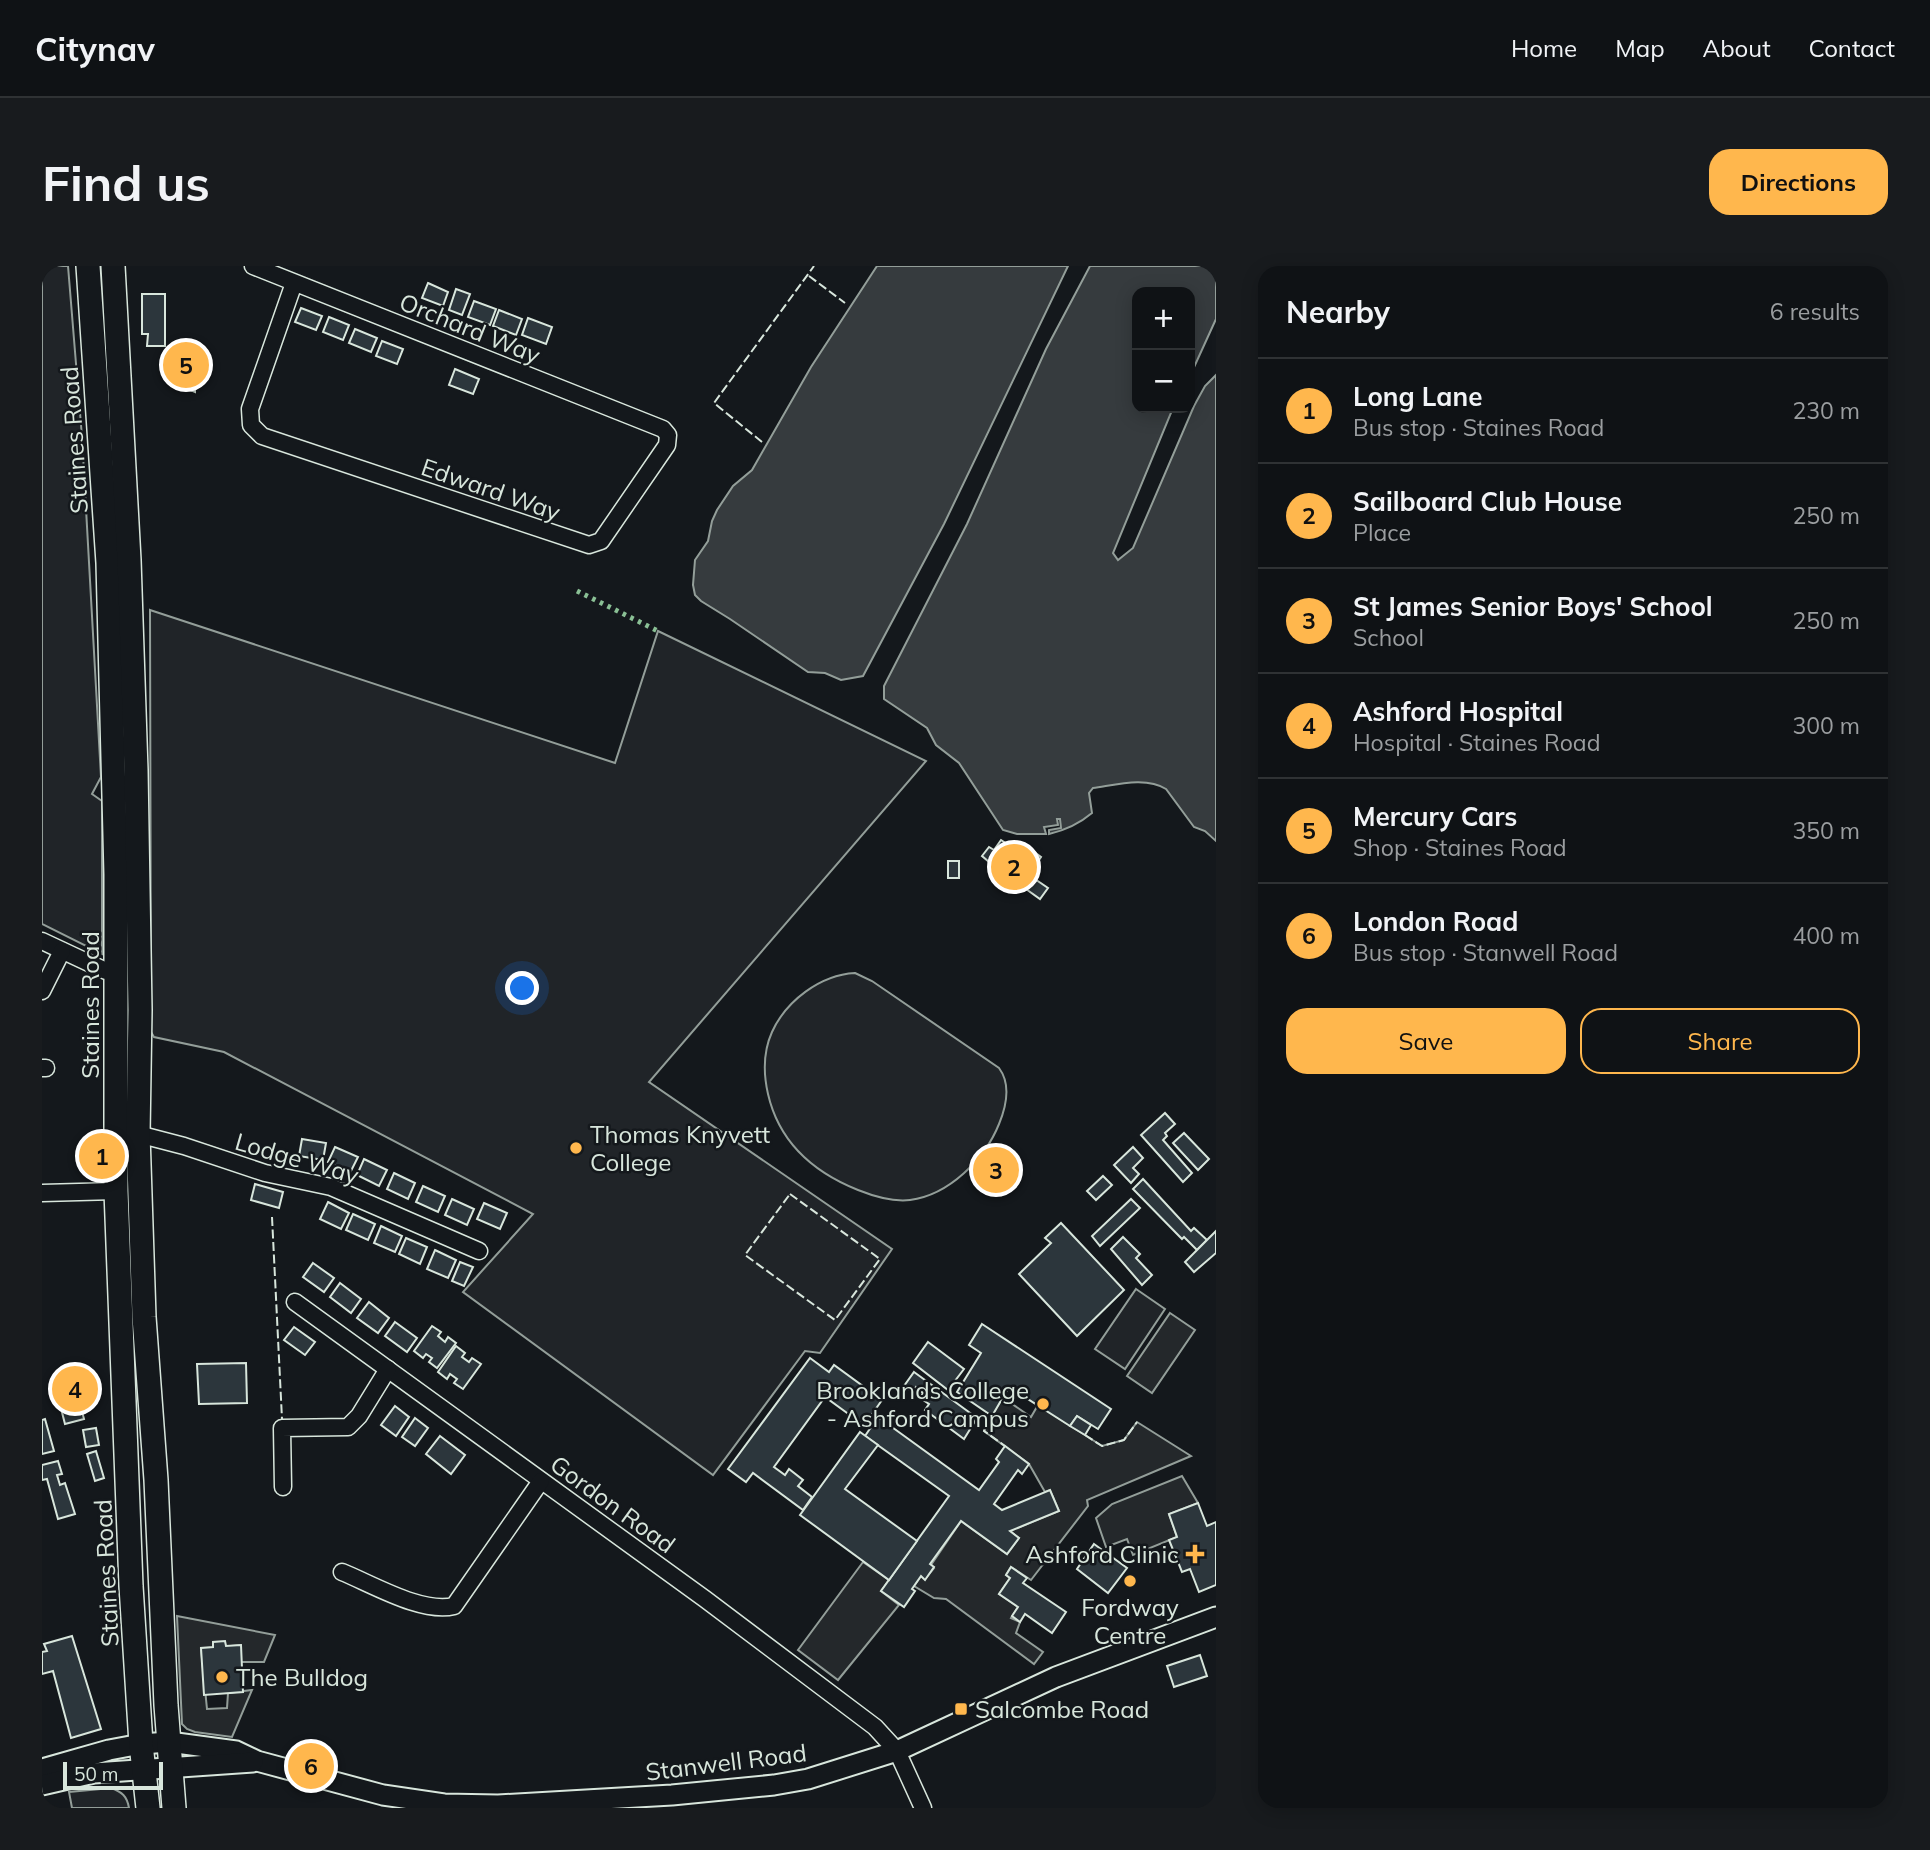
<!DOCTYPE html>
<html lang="en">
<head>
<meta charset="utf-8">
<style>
  :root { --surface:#0f1215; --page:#181b1e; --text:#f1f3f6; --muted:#9b9ea0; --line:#2f3234; --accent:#ffb74d }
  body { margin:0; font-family:Mulish,sans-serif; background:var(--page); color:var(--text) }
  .controls { position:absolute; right:21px; top:21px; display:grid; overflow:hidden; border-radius:14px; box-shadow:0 4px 18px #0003 }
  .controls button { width:63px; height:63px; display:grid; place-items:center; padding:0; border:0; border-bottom:2px solid var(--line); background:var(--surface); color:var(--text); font:35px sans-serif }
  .scale { position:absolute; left:21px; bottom:18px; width:100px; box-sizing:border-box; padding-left:7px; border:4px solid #d8e6dc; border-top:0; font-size:19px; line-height:24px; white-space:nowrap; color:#d8e6dc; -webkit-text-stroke:5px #14181c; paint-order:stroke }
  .you { position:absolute; left:481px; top:723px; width:24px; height:24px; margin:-18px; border:5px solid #fff; border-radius:50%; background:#1a73e8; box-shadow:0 0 0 10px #1a73e833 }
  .badge { display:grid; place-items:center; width:46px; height:46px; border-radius:50%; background:var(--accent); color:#111; font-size:23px; font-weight:700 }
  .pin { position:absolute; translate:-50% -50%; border:4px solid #fff; box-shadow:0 2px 7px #0006 }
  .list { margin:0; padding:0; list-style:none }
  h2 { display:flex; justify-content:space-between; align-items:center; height:91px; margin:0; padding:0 28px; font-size:30px }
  h2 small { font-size:23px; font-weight:400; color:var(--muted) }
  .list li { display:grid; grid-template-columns:46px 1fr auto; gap:21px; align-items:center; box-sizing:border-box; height:105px; padding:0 28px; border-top:2px solid var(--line) }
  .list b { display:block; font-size:26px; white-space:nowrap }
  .list p { margin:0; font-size:23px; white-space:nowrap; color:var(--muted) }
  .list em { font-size:23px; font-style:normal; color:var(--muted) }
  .actions { display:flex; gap:14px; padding:21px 28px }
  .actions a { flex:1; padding:16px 0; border:2px solid var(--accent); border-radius:21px; text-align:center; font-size:24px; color:var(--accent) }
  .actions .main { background:var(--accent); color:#111 }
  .map { position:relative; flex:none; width:1174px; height:1542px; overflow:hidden; border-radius:21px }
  header { display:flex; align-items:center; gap:42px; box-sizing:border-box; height:98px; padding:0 35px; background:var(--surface); border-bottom:2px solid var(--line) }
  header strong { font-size:33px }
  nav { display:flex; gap:38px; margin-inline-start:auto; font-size:24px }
  .intro { display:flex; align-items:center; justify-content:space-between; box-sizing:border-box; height:168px; padding:0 42px }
  h1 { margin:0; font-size:49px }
  .button { padding:18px 32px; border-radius:21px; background:var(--accent); color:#111; font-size:24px; font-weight:700 }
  main { display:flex; gap:42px; padding:0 42px }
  aside { flex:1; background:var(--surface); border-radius:21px; box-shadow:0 4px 18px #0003 }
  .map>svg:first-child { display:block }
  .green { fill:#202428; stroke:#939e99; stroke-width:2 }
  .parking { fill:#24282b; stroke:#939e99; stroke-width:2 }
  .water { fill:#363b3e; stroke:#939e99; stroke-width:2 }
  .building { fill:#2c363c; stroke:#d8e6dc; stroke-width:2 }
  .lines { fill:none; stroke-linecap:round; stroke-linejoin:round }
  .minor-casing { stroke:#d8e6dc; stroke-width:19 }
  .major-casing { stroke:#d8e6dc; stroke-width:23 }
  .highway-casing { stroke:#d8e6dc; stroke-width:26 }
  .minor { stroke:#14181c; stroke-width:16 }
  .major { stroke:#14181c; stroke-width:19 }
  .highway { stroke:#14181c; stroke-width:23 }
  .hedge { stroke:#8ac095; stroke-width:5; stroke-dasharray:3.5 5; stroke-linecap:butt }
  .fence { stroke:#d8e6dc; stroke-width:2; stroke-dasharray:9 3.5; stroke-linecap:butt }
  .poi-dot { fill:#ffb74d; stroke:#14181c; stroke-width:2.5 }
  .labels { text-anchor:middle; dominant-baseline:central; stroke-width:5; stroke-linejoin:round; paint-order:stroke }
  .street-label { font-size:24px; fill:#d8e6dc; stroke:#14181c }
  .poi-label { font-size:24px; fill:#d8e6dc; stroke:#14181c; text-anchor:start }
</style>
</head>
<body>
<header>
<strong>Citynav</strong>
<nav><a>Home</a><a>Map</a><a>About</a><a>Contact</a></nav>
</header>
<div class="intro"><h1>Find us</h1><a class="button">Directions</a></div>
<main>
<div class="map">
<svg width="1174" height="1542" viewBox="0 0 1174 1542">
  <rect width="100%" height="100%" fill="#14181c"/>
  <g class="green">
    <polygon points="0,0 26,0 40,171 59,511 50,528 60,535 60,688 0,658"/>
    <polygon points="108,344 573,497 616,365 884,495 607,816 850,983 778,1087 763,1085 671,1209 421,1026 491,948 182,786 112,771 109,766"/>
    <path d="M813,707L830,715L957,802C969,818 964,841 957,858C943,893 907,929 868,934C851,936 831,930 816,924C771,906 737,876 726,828C721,806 721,786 730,766C744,735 778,709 813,707Z"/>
    <polygon points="1094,1023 1123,1043 1083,1103 1053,1083"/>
    <path d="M69,1522C80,1526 85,1530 87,1542H30L27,1526Z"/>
  </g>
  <g class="parking">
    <polygon points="1128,1047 1153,1064 1110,1127 1085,1110"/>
    <polygon points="960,1131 989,1151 996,1139 1060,1180 1082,1174 1095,1156 1149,1190 1045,1234 1046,1240 989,1314 969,1301 964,1309 968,1312 957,1328 976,1341 969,1352 978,1356 974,1367 1001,1386 992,1398 904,1333 892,1332 872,1320 879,1310 883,1313 892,1302 889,1299 919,1255 965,1288 977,1272 968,1265 1017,1245 1008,1224 1003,1226 987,1198 942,1165"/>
    <polygon points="1140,1210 1156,1237 1127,1248 1135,1271 1091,1289 1085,1273 1064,1281 1054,1252 1070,1238"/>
    <polygon points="821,1296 847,1314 839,1325 857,1339 796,1414 756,1384"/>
    <polygon points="135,1350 233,1369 222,1396 199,1396 198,1379 159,1383 165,1443 185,1442 186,1427 210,1424 190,1471 153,1466 145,1463 140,1458"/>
  </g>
  <g class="water">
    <polygon points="835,0 1026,0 902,258 821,410 799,414 783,407 766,406 688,353 659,335 653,329 651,319 653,294 666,275 670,255 675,244 691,220 710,204 769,101"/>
    <path d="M1048,0H1174V53L1148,110V26H1095V142H1131L1071,287L1076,294L1091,282L1152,140L1163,120L1174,109V575L1163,565L1152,561L1124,523C1104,510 1073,519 1051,522L1047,527L1050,547C1037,558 1024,564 1007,568V564L1019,562L1018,553H1015L1016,559L1002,561L1004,568H975L961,564L917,497L894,479L885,462L842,433V420L925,258L1004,83Z"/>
  </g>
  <g class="building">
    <polygon points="386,17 406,26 401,40 380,32"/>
    <polygon points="414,23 428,28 420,49 407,44"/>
    <polygon points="100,28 123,28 123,80 105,80 106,68 100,68"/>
    <polygon points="432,35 454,43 448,59 426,51"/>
    <polygon points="259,42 280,50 274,64 253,56"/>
    <polygon points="457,44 480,53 474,69 451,60"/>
    <polygon points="287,51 307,59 301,74 281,66"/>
    <polygon points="486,52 510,61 504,78 480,69"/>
    <polygon points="313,63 335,72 329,86 307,77"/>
    <polygon points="340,75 361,83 355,98 334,90"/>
    <polygon points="152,83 153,126 139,120 139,114 135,114 134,84"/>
    <polygon points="413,103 437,113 431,128 407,119"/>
    <polygon points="959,574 974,584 967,594 971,598 984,580 999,591 987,609 1006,622 998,633 984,623 986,620 982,618 980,620 963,608 964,606 961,604 959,606 940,590 947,581 952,584"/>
    <rect x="906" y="595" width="11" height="17"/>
    <polygon points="1123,847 1133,858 1123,867 1125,870 1121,874 1150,907 1141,916 1099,869"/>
    <polygon points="1142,867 1167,893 1156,904 1131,877"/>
    <polygon points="260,873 284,877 281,894 257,890"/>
    <polygon points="293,881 316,891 308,907 286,896"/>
    <polygon points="1091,881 1101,892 1091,902 1097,908 1089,917 1072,899"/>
    <polygon points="322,893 345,904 337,920 315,909"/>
    <polygon points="352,907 373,917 366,933 345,923"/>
    <polygon points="1061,910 1070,919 1054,934 1045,925"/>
    <polygon points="1101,913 1149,965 1152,962 1165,974 1155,984 1142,971 1140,973 1091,923"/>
    <polygon points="213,918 241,926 237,942 209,934"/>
    <polygon points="381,920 403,930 396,946 374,936"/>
    <polygon points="410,933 432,943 425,959 403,949"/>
    <polygon points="1089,933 1098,942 1058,980 1050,970"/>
    <polygon points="286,936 307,947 299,963 278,953"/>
    <polygon points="442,937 465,947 458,963 435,953"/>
    <polygon points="311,948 333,958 326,974 304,964"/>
    <polygon points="1019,957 1082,1024 1035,1070 977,1008 1009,977 1003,972"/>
    <polygon points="339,960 360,970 353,986 332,977"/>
    <polygon points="1174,965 1174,987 1152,1006 1143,996"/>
    <polygon points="1081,971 1098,988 1094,992 1110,1009 1100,1019 1069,983"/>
    <polygon points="364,972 385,981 378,998 357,988"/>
    <polygon points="393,984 414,994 406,1012 385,1003"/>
    <polygon points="418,996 431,1001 422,1020 410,1015"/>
    <polygon points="271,997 292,1012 282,1026 261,1011"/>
    <polygon points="298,1017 319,1033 309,1047 288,1031"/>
    <polygon points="327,1036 347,1052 336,1067 315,1052"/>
    <polygon points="353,1056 375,1072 365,1086 343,1070"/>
    <polygon points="940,1058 1069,1143 1056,1163 1035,1150 1028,1160 967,1121 950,1150 915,1126 939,1087 927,1079"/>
    <polygon points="390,1060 399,1066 396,1070 403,1076 406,1071 414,1077 395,1102 387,1096 390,1092 384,1088 381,1092 372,1085"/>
    <polygon points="252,1061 273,1076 263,1089 242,1074"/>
    <polygon points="886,1076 922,1103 906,1124 871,1097"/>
    <polygon points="414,1080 423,1087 420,1091 427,1096 430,1092 439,1098 421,1123 412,1117 415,1113 408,1108 405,1113 396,1106"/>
    <polygon points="768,1092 787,1106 792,1099 840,1134 826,1154 831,1158 827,1163 783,1131 732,1201 743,1209 747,1203 761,1214 756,1220 770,1231 761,1244 711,1207 704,1216 686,1203"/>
    <polygon points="204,1097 205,1137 157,1138 155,1098"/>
    <polygon points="48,1103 54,1124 42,1128 36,1107"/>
    <polygon points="872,1106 935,1152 922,1173 883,1144 887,1138 878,1132 881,1127 874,1121 871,1126 862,1120"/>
    <polygon points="31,1110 42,1153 23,1158 12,1115"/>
    <polygon points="353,1140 367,1151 354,1170 339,1159"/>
    <polygon points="1035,1150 1049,1159 1043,1169 1028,1160"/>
    <polygon points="836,1151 937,1224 957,1196 954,1193 963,1180 987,1198 980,1208 976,1204 952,1238 960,1244 1008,1224 1017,1245 968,1265 977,1272 965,1288 919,1255 888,1298 892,1301 883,1314 879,1310 870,1323 873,1325 862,1341 839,1325 907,1230 823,1170"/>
    <polygon points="373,1152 386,1162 373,1180 360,1171"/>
    <polygon points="3,1153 12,1185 0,1188 0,1154"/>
    <polygon points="54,1162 57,1179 44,1181 41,1164"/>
    <polygon points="818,1166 836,1179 803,1223 875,1275 847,1314 758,1249"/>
    <polygon points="398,1170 423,1189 409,1208 384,1188"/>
    <polygon points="54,1185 62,1212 53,1215 45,1188"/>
    <polygon points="16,1195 20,1208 15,1209 18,1219 23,1217 33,1248 16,1253 5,1213 0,1214 0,1199"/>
    <polygon points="1156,1237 1165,1260 1174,1256 1174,1319 1157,1326 1148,1303 1140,1306 1127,1274 1135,1271 1127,1248"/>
    <polygon points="1052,1278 1085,1302 1066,1327 1035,1303"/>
    <polygon points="969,1301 985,1312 981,1317 1024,1346 1010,1367 983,1348 978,1356 970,1350 976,1341 957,1328 968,1312 964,1309"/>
    <polygon points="30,1370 59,1463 29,1472 11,1405 0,1408 0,1386 5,1385 2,1378"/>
    <polygon points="183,1375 184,1380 199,1379 201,1426 162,1429 159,1382 171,1381 171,1376"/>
    <polygon points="1158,1389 1165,1410 1132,1421 1125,1400"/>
  </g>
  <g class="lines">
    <g class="minor-casing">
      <g id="minor">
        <polyline points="211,0 621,163 626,169 625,179 559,275 547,279 220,170 209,159 208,143 252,17"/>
        <polyline points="0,675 64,705 74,707"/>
        <polyline points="0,725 20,685"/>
        <polyline points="0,802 4,802"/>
        <polyline points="96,868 142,880 223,907 289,921 437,985"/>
        <polyline points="0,927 74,925"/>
        <polyline points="253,1036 663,1333 833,1461 855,1485 881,1542"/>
        <polyline points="241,1221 240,1162 306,1161 317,1150 346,1103"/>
        <path d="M300,1306C330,1318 380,1348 412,1340L499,1215"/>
      </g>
    </g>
    <g class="major-casing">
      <g id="major">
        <polyline points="0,1503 67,1484 99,1478 127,1476 194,1485 215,1495 341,1529 402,1538 456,1539 630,1529 732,1519 766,1513 855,1485 1014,1411 1174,1351"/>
        <polyline points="0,1519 52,1507 211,1496"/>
      </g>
    </g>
    <g class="highway-casing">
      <g id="highway">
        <polyline points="46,0 66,297 74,608 74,925 89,1320 99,1478 106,1542"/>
        <polyline points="71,0 87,294 94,504 98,744 96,868 102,1051 114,1214 124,1439 132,1542"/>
      </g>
    </g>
    <use href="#minor" class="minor"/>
    <use href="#major" class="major"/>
    <use href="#highway" class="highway"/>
    <polyline class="hedge" points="535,325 616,365"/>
    <g class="fence">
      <polyline points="767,10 803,37"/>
      <polyline points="720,176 672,137 772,0"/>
      <polygon points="748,928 838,993 793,1054 703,989"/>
      <polyline points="230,951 240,1153"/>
      <polyline points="950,1150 942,1165 963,1180"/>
      <polyline points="1043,1169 1060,1180 1082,1174 1095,1156"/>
    </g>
  </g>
  <g class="poi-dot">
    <circle cx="534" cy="882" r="7"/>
    <circle cx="1001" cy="1138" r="7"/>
    <path d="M1149.5 1277.5h7v7h7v7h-7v7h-7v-7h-7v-7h7z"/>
    <circle cx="1088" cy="1315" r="7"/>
    <circle cx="180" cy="1411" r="7"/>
    <rect x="912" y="1436" width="14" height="14" rx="3.5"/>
  </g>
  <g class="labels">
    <g class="street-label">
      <text transform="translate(428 62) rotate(22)">Orchard Way</text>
      <text transform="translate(32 174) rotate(-94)">Staines Road</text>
      <text transform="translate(449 223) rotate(19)">Edward Way</text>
      <text transform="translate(48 739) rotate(-90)">Staines Road</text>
      <text transform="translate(255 892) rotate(16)">Lodge Way</text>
      <text transform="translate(571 1238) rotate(36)">Gordon Road</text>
      <text transform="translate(64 1307) rotate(-93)">Staines Road</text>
      <text transform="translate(684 1496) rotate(-7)">Stanwell Road</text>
    </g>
    <g class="poi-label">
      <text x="548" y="868">Thomas Knyvett<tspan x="548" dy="28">College</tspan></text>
      <text x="987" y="1124" text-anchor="end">Brooklands College<tspan x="987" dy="28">- Ashford Campus</tspan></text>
      <text x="1137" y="1288" text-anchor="end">Ashford Clinic</text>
      <text x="1088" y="1341" text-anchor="middle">Fordway<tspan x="1088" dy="28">Centre</tspan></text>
      <text x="194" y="1411">The Bulldog</text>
      <text x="933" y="1443">Salcombe Road</text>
    </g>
  </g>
</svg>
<div class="controls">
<button>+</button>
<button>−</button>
</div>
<div class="scale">50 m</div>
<div class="you"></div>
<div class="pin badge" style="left:60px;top:890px">1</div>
<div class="pin badge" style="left:972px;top:601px">2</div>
<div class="pin badge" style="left:954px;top:904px">3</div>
<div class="pin badge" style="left:33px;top:1123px">4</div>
<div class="pin badge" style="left:144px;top:99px">5</div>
<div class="pin badge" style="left:269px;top:1500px">6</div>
</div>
<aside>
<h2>Nearby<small>6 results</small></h2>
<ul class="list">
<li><span class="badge">1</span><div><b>Long Lane</b><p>Bus stop · Staines Road</p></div><em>230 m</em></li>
<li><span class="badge">2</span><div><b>Sailboard Club House</b><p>Place</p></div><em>250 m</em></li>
<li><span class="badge">3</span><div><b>St James Senior Boys' School</b><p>School</p></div><em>250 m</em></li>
<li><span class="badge">4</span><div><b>Ashford Hospital</b><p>Hospital · Staines Road</p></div><em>300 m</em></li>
<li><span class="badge">5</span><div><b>Mercury Cars</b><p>Shop · Staines Road</p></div><em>350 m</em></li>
<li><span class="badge">6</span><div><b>London Road</b><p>Bus stop · Stanwell Road</p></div><em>400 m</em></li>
</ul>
<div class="actions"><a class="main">Save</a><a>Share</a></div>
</aside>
</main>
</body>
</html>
